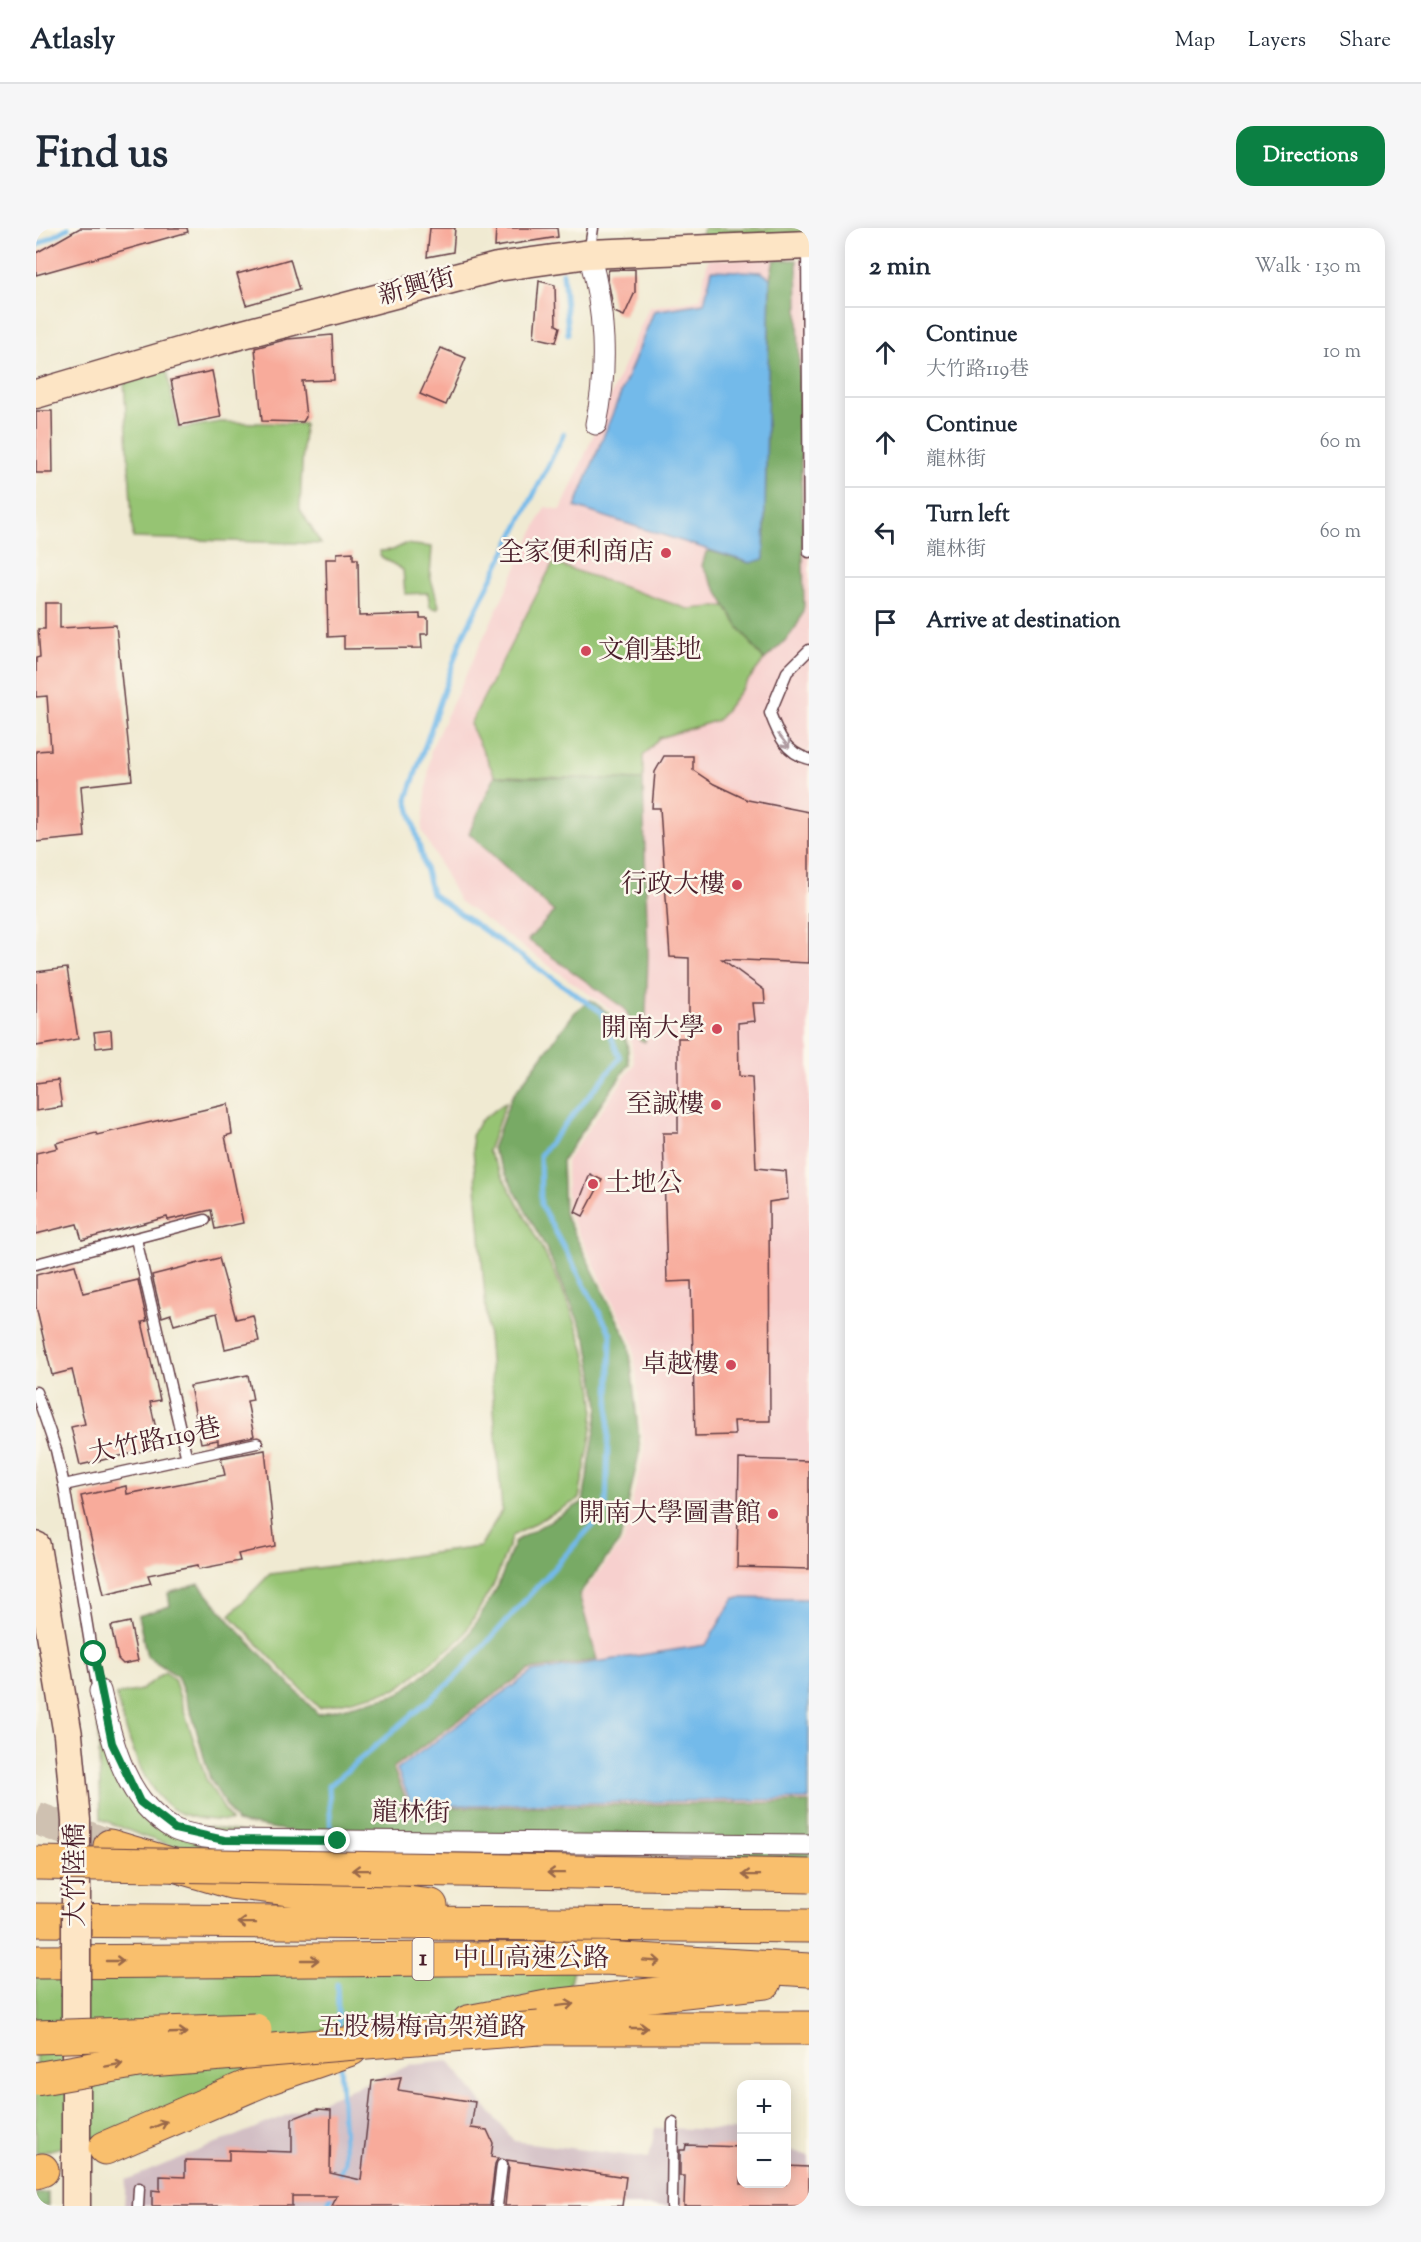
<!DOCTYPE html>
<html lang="en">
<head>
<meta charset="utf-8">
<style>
  :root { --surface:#fff; --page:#f6f6f7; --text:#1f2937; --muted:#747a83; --line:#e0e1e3; --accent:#0b8043 }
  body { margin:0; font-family:"Sorts Mill Goudy","Noto Serif TC",serif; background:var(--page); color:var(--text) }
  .controls { position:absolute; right:18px; bottom:18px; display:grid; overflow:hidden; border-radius:12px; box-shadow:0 3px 15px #0003 }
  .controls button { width:54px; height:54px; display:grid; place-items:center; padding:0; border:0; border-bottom:2px solid var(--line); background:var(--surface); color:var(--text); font:30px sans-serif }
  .stop { position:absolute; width:18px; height:18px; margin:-14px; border:4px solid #0b8043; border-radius:50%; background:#fff }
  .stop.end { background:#0b8043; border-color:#fff; box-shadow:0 2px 6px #0008 }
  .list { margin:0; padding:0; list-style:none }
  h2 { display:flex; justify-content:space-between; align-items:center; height:78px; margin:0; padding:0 24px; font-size:26px }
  h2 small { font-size:20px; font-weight:400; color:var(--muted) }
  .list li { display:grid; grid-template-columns:39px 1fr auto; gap:18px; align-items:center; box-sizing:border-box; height:90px; padding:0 24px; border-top:2px solid var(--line) }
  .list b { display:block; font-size:22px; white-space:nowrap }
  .list p { margin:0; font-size:20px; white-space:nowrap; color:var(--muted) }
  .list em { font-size:20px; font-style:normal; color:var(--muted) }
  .icon { flex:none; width:33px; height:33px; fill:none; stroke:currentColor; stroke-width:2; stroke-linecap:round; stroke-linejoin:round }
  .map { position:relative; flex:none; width:773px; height:1978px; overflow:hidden; border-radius:18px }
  header { display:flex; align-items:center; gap:36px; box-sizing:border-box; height:84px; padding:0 30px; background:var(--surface); border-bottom:2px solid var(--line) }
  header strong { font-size:28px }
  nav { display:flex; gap:33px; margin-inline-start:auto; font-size:21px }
  .intro { display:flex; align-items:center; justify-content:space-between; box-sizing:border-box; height:144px; padding:0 36px }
  h1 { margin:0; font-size:42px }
  .button { padding:15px 27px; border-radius:18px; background:var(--accent); color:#fff; font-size:21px; font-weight:700 }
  main { display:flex; gap:36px; padding:0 36px }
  aside { flex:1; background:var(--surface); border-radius:18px; box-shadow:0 3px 15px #0003 }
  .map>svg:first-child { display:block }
  .built { fill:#f7d0ce }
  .industrial { fill:#d2bec4 }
  .green { fill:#96c473; stroke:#70724f; stroke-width:1.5 }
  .forest { fill:#78aa65; stroke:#616448; stroke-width:1.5 }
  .water { fill:#73baea; stroke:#5e6c8a; stroke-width:1.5 }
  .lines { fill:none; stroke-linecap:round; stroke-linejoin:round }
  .stream { stroke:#73baea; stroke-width:5 }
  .building { fill:#f8ab9b }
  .highway-tunnel { stroke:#cfc1b1; stroke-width:33; stroke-dasharray:33 16; stroke-linecap:butt }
  .lane-casing { stroke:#633d44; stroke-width:13 }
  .street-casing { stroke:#633d44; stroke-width:23 }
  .secondary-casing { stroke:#633d44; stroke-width:31 }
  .highway-casing { stroke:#633d44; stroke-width:35 }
  .lane { stroke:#fff; stroke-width:10 }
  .street { stroke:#fff; stroke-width:21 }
  .secondary { stroke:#fde5c5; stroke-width:28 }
  .highway { stroke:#f9bf6d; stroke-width:33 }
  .secondary-bridge-casing { stroke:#633d44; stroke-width:31; stroke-linecap:butt }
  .highway-bridge-casing { stroke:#633d44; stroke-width:35; stroke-linecap:butt }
  .secondary-bridge { stroke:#fde5c5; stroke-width:28 }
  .highway-bridge { stroke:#f9bf6d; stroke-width:33 }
  .oneway { stroke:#ae9aa0 }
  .oneway2 { stroke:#996749 }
  .route { stroke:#0b8043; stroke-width:8 }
  .poi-dot { fill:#d1495b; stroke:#fbf7ec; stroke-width:2 }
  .labels { text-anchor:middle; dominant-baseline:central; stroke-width:5; stroke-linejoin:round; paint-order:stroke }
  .shield { fill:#fbf7ec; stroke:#7f6065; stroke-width:1.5 }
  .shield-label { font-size:24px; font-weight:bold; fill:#4a1f2b }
  .street-label { font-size:26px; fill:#4a1f2b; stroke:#fbf7ec }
  .poi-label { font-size:26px; fill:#4a1f2b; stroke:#fbf7ec; text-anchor:end }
</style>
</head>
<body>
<header>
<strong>Atlasly</strong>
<nav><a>Map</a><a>Layers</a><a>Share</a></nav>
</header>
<div class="intro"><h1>Find us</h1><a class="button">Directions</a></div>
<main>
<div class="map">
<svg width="773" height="1978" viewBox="0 0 773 1978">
  <rect width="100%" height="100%" fill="#fbf7ec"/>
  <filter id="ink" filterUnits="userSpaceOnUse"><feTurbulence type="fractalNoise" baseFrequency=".0167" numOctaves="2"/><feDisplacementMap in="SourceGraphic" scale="12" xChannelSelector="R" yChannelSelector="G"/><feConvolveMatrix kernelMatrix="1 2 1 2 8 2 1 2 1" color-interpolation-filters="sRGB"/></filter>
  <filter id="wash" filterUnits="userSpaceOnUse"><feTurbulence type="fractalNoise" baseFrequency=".008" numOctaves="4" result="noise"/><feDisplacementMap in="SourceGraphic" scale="24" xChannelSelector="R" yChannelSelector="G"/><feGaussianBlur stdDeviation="1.35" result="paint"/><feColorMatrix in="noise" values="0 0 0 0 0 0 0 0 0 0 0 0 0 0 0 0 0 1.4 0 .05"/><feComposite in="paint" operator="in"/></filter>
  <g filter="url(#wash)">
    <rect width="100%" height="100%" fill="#f0ead2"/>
    <polygon class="built" points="672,31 773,32 773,1580 370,1585 348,1538 546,1366 587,1314 608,1221 597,1115 531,983 530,933 598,836 595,814 582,787 423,673 386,602 395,521 509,279 525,282 613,79 664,71"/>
    <polygon class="industrial" points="413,1833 478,1913 613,1930 619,1900 699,1902 705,1904 706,1956 750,1956 751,1921 773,1928 773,1978 88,1978 90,1952 375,1837"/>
    <g class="green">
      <polygon points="668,0 773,0 773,6 665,9"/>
      <polygon points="130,139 142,201 184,194 268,196 264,281 285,316 97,310 88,151"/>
      <polygon points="369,316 396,319 394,348 403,378 401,381 394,379 392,365 369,366 367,342 344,328 344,323 357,322"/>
      <polygon points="517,335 652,381 690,378 702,398 728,432 682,492 623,510 607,528 607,552 459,548 434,496"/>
      <path d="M470,874L452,923C493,996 553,1091 558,1176C559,1199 547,1246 543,1271L476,1308L459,1354L426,1410L361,1461L283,1480L194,1387L234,1346L444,1319L466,1282L436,908L444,893Z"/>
      <path d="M129,1444L138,1451L170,1551L195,1593C181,1592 166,1592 153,1588C108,1578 91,1506 80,1467L105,1462Z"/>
      <polygon points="61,1471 104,1560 129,1585 150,1596 277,1614 181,1632 106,1608 65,1591"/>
      <polygon points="537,1742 533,1759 427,1784 219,1859 77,1905 0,1926 0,1745"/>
    </g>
    <g class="forest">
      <path d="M738,32H761L768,378C765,401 744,418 728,432L702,398L666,338L670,324L674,323L714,335L728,330L734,50Z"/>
      <polygon points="459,548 607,552 612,729 609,814 604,812 589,781 492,712 518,684 433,605"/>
      <polygon points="555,772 579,790 591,814 593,836 526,933 528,985 593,1115 604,1221 584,1313 543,1366 561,1432 493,1442 357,1540 374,1580 773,1574 773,1630 312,1622 276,1607 200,1594 174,1551 157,1490 141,1448 111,1428 102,1388 134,1378 132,1365 163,1356 198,1398 282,1486 363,1466 429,1413 462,1358 479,1313 547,1274 563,1178 551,1112 510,1020 456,921 475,870 539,784"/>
      <polygon points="12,1965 12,1978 0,1978 0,1966"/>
    </g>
    <g class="water">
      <polygon points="676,42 725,44 734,50 728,331 714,335 539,279 618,83 668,75"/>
      <polygon points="698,1370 773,1371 773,1571 376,1578 361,1541 496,1444 670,1417"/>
    </g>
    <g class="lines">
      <g class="stream">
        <polyline points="0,18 32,0"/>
        <polyline points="527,45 532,106"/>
        <polyline points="295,1608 293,1558 419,1450 570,1282 575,1106 505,977 504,927 584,830 565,784 396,666 371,571 425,412 528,206"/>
        <polyline points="301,1756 303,1805"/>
        <polyline points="301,1953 309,1934 304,1836"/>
        <polyline points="291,1978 298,1962"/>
      </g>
    </g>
    <g id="blocks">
      <g class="building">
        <polygon points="44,0 151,0 152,4 0,47 0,25"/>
        <polygon points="394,0 419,0 417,24 391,29"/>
        <polygon points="460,0 521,0 522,9 459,19"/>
        <polygon points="254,31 263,62 210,77 201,46"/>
        <polygon points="599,41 599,64 588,88 578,84 571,47 573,42"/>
        <polygon points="503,53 519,57 520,97 524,99 520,114 498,109"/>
        <polygon points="296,107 298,152 266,153 270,189 267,194 226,193 219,120 252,111"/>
        <polygon points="405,120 430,130 410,177 384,166"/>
        <polygon points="176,143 185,189 144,197 135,152"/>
        <polygon points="0,183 16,183 17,245 0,245"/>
        <polygon points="317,324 317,331 322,331 323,388 384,386 384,390 392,390 392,406 385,406 386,420 308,421 308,408 292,409 290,331 301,331 301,325"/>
        <polygon points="9,375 24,375 24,400 80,397 96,552 45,558 49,609 0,614 0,523 15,522 11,468 0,469 0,430 4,429 2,401 9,401"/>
        <polygon points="628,528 657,528 657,542 678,556 712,572 773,584 773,735 686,731 728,762 729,775 717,775 719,793 702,795 703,848 716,849 720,940 750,943 752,971 733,974 734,1193 698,1193 699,1207 659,1208 655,1053 631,1054 627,905 642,905 642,810 653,810 653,730 634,729 624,580 616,580 619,544"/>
        <polygon points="31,740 42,811 0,818 0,744"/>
        <polygon points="75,802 76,818 60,820 58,804"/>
        <polygon points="22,852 26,879 0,883 0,855"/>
        <polygon points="192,876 196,906 189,908 207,995 179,1001 175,982 132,992 131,989 46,1012 41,996 0,1006 0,925 22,920 20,915 60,905 61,907"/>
        <polygon points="554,946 566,952 547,988 539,984"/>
        <polygon points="183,1030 200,1091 217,1087 223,1113 189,1121 181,1085 138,1097 135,1086 126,1089 116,1047"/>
        <polygon points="39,1037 47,1065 102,1052 111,1093 106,1094 124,1172 114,1174 124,1219 44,1237 35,1199 49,1196 36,1142 16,1147 0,1079 0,1047"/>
        <polygon points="212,1147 217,1172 211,1173 218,1208 182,1216 182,1212 165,1215 154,1158"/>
        <polygon points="229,1222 239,1318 202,1326 204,1333 163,1341 162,1337 112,1347 115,1355 68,1366 45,1268 90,1258 91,1266 189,1247 185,1230"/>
        <polygon points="703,1231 773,1233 773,1341 701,1339"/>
        <polygon points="94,1394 102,1433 87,1436 82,1431 75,1398"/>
        <polygon points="365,1849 362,1862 439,1874 435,1900 451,1902 457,1915 455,1929 462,1930 459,1936 454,1978 296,1978 301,1968 256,1968 256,1978 116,1978 116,1962 124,1963 124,1948 149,1949 149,1932 193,1933 193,1922 256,1924 256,1891 281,1881 295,1882 294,1945 325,1952 336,1853"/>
        <polygon points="650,1917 705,1919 705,1956 750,1956 750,1938 773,1939 773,1978 648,1978 649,1948 644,1948 644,1922 649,1922"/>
        <polygon points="471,1932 590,1949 586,1978 469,1978 473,1938"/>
      </g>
    </g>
  </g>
  <g filter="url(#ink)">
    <use href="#blocks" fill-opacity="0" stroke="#633d44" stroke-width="1.5"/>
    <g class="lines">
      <polyline class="highway-tunnel" points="0,1590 74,1618"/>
      <g class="lane-casing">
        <g id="lane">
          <polyline points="771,17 773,324"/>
          <polyline points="553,26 557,0"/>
          <path d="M773,422L751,444L734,485C742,506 749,525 773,531"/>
          <polyline points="100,1011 151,1231"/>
          <polyline points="0,1036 169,992"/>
          <polyline points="0,1164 20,1222 28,1257 62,1464"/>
          <polyline points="28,1257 221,1215"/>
          <polyline points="102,1978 103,1960"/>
          <polyline points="461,1978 466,1937"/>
          <polyline points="636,1978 637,1895"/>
        </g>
      </g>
      <g class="street-casing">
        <g id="street">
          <path d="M553,26C569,81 572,141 560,196"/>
          <path d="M64,1463C76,1513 89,1574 138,1601C152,1608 173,1609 188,1612L773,1617"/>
        </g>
      </g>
      <g class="secondary-casing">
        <g id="secondary">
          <polyline points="0,166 177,114 461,39 553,26 773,17"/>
          <polyline points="0,1318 32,1507 40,1592 40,1677"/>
          <polyline points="40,1768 40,1978"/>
        </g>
      </g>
      <g class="highway-casing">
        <g id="highway">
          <polyline points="74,1618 195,1654 395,1678"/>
          <polyline points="0,1692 773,1698"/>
          <polyline points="0,1734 568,1730 773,1742"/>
          <polyline points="432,1794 516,1778 729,1754"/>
          <polyline points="503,1800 773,1800"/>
          <polyline points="69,1920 229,1851 315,1821"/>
          <polyline points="0,1944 6,1942"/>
        </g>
      </g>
      <use href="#lane" class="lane"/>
      <use href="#street" class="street"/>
      <use href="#secondary" class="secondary"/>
      <use href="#highway" class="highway"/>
      <g class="secondary-bridge-casing">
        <polyline id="secondary-bridge" points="40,1677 40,1768"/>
      </g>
      <g class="highway-bridge-casing">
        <g id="highway-bridge">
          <polyline points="0,1635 773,1648"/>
          <polyline points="0,1809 219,1802"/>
          <polyline points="0,1851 102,1833 503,1800"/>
        </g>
      </g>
      <use href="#secondary-bridge" class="secondary-bridge"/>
      <use href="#highway-bridge" class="highway-bridge"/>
    </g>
    <defs><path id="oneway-shaft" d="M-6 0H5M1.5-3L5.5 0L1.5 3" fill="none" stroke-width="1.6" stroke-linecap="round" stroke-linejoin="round" transform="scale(1.5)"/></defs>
    <use class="oneway" href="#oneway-shaft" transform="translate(748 513) rotate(52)"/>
    <g class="oneway2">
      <use href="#oneway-shaft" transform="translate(325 1642) rotate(-179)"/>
      <use href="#oneway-shaft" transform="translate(520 1645) rotate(-179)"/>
      <use href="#oneway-shaft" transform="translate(715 1647) rotate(-179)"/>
      <use href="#oneway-shaft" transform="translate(211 1695) rotate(-179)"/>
      <use href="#oneway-shaft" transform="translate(274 1732)"/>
      <use href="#oneway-shaft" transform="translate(79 1733)"/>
      <use href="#oneway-shaft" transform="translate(616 1733) rotate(4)"/>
      <use href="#oneway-shaft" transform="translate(529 1777) rotate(-7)"/>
      <use href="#oneway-shaft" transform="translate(603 1800)"/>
      <use href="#oneway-shaft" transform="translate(142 1805) rotate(-2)"/>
      <use href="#oneway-shaft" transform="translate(78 1837) rotate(-10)"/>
      <use href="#oneway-shaft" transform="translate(123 1897) rotate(-23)"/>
    </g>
  </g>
  <g class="lines" filter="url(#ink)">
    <polyline class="route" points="58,1426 76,1515 104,1574 139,1601 188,1612 302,1613"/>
  </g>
  <g class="poi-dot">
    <circle cx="630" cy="325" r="6"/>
    <circle cx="550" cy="423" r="6"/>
    <circle cx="701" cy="657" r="6"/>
    <circle cx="681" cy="801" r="6"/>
    <circle cx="680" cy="877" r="6"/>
    <circle cx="557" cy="956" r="6"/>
    <circle cx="695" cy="1137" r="6"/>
    <circle cx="737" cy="1286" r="6"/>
  </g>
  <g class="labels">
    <rect class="shield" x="376.5" y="1710" width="21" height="42" rx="4.5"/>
    <g class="shield-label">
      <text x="387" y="1731">1</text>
    </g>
    <g class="street-label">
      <text transform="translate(381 60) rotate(-15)">新興街</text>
      <text transform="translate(119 1214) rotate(-12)">大竹路119巷</text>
      <text transform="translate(375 1586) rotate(1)">龍林街</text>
      <text transform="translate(40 1647) rotate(-90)">大竹陸橋</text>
      <text x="495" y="1731">中山高速公路</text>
      <text x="386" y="1800">五股楊梅高架道路</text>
    </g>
    <g class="poi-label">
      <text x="618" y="325">全家便利商店</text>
      <text x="562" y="423" text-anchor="start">文創基地</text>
      <text x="689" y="657">行政大樓</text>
      <text x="669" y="801">開南大學</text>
      <text x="668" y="877">至誠樓</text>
      <text x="569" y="956" text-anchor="start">土地公</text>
      <text x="683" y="1137">卓越樓</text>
      <text x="725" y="1286">開南大學圖書館</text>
    </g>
  </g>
</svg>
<div class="controls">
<button>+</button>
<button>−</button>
</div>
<div class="stop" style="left:58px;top:1426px"></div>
<div class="stop end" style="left:302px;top:1613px"></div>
</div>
<aside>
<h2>2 min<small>Walk · 130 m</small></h2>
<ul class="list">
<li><svg class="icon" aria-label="ahead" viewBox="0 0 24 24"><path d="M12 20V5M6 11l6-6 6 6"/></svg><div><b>Continue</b><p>大竹路119巷</p></div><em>10 m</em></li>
<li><svg class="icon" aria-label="ahead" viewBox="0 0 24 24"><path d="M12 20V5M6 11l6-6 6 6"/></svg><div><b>Continue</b><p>龍林街</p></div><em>60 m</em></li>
<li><svg class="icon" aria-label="left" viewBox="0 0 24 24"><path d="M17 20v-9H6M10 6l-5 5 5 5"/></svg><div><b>Turn left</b><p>龍林街</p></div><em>60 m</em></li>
<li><svg class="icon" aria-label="arrive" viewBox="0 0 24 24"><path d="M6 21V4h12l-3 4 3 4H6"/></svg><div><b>Arrive at destination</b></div></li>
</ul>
</aside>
</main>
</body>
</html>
